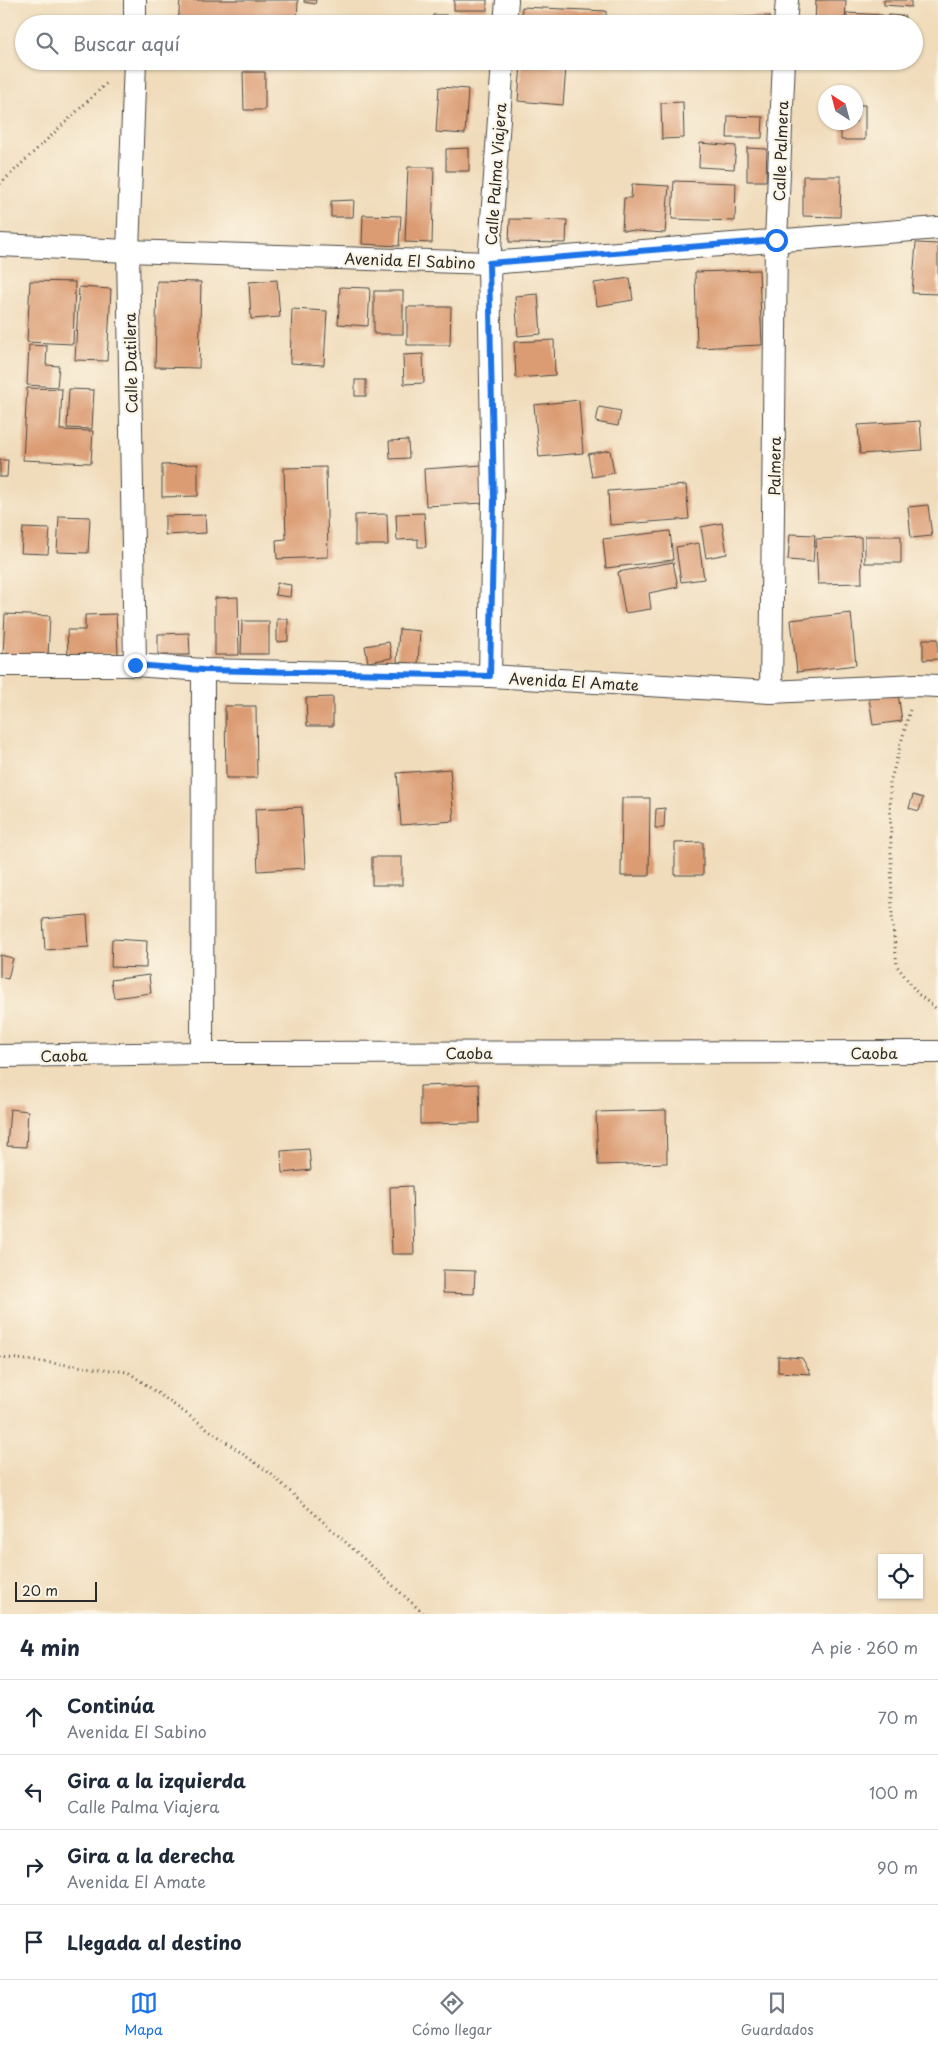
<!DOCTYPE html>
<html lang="es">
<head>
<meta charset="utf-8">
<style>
  :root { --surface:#fff; --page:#f2f2f3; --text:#1f2937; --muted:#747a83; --line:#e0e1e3; --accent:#1a73e8 }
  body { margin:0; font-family:"Playpen Sans",sans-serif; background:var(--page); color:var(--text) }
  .controls { position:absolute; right:15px; bottom:15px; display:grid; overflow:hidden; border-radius:0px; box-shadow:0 1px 4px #0004 }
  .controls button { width:45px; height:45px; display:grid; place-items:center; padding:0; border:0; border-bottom:1px solid var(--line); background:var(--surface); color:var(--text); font:25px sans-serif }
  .compass { position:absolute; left:818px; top:85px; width:45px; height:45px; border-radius:50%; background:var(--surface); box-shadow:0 1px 4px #0004; rotate:324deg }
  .scale { position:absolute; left:15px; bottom:12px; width:82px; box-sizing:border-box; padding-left:5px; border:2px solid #2b2b2b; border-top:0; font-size:14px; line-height:18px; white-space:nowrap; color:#2b2b2b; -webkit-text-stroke:4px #fcf5e5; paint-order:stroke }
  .stop { position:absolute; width:15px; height:15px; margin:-11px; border:4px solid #1a73e8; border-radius:50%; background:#fff }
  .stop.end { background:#1a73e8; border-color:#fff; box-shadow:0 1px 5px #0008 }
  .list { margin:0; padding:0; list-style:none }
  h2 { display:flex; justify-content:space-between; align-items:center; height:65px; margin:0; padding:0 20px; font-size:21px }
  h2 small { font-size:16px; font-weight:400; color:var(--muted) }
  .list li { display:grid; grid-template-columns:32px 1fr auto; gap:15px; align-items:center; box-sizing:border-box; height:75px; padding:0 20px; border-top:1px solid var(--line) }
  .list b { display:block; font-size:19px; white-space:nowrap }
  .list p { margin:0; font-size:16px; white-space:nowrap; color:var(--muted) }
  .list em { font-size:16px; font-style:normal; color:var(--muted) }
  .icon { flex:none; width:28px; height:28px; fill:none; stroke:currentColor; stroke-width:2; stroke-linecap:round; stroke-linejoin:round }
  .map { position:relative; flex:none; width:938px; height:1614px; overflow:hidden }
  .search { position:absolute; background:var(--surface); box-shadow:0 1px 4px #0004; left:15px; right:15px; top:15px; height:55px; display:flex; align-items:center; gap:12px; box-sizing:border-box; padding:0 18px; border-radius:28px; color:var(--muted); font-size:19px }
  .sheet { height:365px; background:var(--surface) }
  nav { display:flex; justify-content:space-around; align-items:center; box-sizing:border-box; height:70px; border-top:1px solid var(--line); background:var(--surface); font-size:14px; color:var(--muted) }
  nav a { display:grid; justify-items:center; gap:2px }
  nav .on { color:var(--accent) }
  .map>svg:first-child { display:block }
  .building { fill:#db9c73 }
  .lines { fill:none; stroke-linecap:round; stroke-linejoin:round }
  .street-casing { stroke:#494641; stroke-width:24 }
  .path { stroke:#494641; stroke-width:3; stroke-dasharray:1 4; stroke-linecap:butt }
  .street { stroke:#fff; stroke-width:22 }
  .route { stroke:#1a73e8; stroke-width:6 }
  .labels { text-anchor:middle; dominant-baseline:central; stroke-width:4.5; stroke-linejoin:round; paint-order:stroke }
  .street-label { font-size:15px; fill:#2b2b2b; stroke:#fcf5e5 }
</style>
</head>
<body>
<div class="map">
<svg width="938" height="1614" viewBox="0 0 938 1614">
  <rect width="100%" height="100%" fill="#fcf5e5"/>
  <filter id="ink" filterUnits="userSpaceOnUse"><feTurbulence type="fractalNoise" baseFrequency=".02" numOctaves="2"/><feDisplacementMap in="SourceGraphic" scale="10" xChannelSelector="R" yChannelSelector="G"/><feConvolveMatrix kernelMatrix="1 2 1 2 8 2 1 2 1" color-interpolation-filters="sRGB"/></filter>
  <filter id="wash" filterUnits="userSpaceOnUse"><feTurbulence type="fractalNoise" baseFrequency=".0096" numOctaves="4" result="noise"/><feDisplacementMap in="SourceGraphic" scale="20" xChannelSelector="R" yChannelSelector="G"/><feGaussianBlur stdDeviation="1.12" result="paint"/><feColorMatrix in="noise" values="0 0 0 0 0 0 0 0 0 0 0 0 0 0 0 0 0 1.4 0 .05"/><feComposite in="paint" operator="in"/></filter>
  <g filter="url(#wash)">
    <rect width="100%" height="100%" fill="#f0dcbb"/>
    <g id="blocks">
      <g class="building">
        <polygon points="180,0 298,0 297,24 178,24"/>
        <polygon points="304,0 316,0 315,4 304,2"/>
        <rect x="454" y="0" width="33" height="10"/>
        <polygon points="816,0 846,0 845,24 815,24"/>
        <polygon points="884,0 911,0 911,7 884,5"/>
        <polygon points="522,7 606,11 606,24 521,24"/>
        <polygon points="847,13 883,15 883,24 847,24"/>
        <rect x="433" y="15" width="13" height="9"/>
        <polygon points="888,15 905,16 905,24 887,24"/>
        <polygon points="770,16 770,24 711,24 711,18"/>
        <polygon points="521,64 566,67 563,105 518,101"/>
        <polygon points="243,72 265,72 265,110 244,110"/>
        <polygon points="439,87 468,89 465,134 436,132"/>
        <polygon points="683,102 684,138 662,139 661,103"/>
        <polygon points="856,105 865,105 865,140 841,140 841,122 856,122"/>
        <polygon points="728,116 763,117 762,138 727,138"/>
        <polygon points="700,143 736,146 734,169 699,167"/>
        <polygon points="469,148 469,171 446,171 446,149"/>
        <polygon points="747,148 767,149 766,181 747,181"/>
        <polygon points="408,167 434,167 432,243 405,242"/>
        <polygon points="803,176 841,176 840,217 803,216"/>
        <polygon points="674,181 736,183 735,221 672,219"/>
        <polygon points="632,184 669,186 665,233 622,230 624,198 631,198"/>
        <polygon points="354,200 353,217 331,217 331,201"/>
        <polygon points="363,215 401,216 399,246 362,244"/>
        <polygon points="510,219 567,220 566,243 509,242"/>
        <polygon points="916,243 938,244 938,294 912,293"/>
        <polygon points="759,270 762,345 697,348 695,272"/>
        <polygon points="630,278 633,300 597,306 594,283"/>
        <polygon points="277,280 280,317 251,319 249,282"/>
        <polygon points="30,281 75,282 73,344 27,342"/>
        <polygon points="157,281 201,282 199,368 155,367"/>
        <polygon points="79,287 111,289 107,361 75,360"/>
        <polygon points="340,287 370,288 368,326 338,324"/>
        <rect x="374" y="291" width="29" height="43"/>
        <polygon points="538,294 541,334 518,336 515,296"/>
        <polygon points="407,307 451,307 450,345 407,345"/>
        <polygon points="292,309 327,311 324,365 290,363"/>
        <polygon points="554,340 555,375 516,378 514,342"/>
        <polygon points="29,345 47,346 46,365 59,366 57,387 27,385"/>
        <polygon points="423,354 424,383 404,384 403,355"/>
        <rect x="355" y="380" width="11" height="16"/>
        <polygon points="27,388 62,389 60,430 93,431 91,463 23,460"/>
        <polygon points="69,389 94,390 92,429 67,428"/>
        <polygon points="579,400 583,453 539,457 534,405"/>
        <polygon points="599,407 621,411 618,426 596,422"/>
        <polygon points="920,421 922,450 860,454 858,425"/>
        <polygon points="408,440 409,458 390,459 389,441"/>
        <polygon points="610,450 614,473 592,477 588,454"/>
        <polygon points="0,460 8,460 7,477 0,477"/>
        <polygon points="198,464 198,496 162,497 162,465"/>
        <polygon points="482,465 484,503 426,506 424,469"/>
        <polygon points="326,467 328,557 277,559 276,540 286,539 284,468"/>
        <polygon points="686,485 689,519 610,525 608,491"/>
        <polygon points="928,505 932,536 911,538 908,507"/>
        <polygon points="424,513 426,547 418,547 418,539 397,540 396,514"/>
        <polygon points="387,514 388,545 355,545 355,515"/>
        <polygon points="205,515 206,533 165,535 165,516"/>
        <polygon points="59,516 90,517 88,553 57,552"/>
        <polygon points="722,523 727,554 706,558 701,527"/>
        <polygon points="23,528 50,529 48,554 21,553"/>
        <polygon points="670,531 673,560 606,568 603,539"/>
        <polygon points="790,534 815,535 813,562 788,560"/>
        <rect x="865" y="536" width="36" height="27"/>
        <polygon points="861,537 862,583 818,584 816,539"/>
        <polygon points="699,543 704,579 681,582 676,547"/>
        <polygon points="673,562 678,587 649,593 651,609 625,613 618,572"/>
        <polygon points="277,583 291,585 290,597 275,595"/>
        <polygon points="238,597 239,655 215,655 215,598"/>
        <polygon points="851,613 856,665 797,672 791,620"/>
        <polygon points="5,614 50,616 48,656 3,655"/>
        <polygon points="116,614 118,654 68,657 67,630 85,630 85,615"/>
        <polygon points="277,619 288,619 288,641 277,642"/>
        <polygon points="242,621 269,621 269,654 241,654"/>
        <polygon points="399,629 420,631 418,664 397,662"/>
        <polygon points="189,633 190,655 158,655 158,634"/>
        <polygon points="923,639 938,639 938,659 923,660"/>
        <polygon points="389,642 392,658 368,662 365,646"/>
        <polygon points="898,693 902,721 873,725 869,698"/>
        <polygon points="333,697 333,726 307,726 306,698"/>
        <polygon points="225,706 256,706 257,778 226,778"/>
        <polygon points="450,769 454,821 401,825 397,773"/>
        <polygon points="913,795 923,798 919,811 909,808"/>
        <polygon points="622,798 650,798 649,876 621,876"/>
        <polygon points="302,807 305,868 258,871 255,809"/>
        <polygon points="665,808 664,828 655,828 656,809"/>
        <polygon points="703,842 703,875 675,875 675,843"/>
        <rect x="372" y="857" width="30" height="28"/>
        <polygon points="87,915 89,947 45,950 43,919"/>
        <polygon points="112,939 147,941 146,968 111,967"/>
        <polygon points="0,955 13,958 8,979 0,977"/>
        <polygon points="149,975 151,993 114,998 111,980"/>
        <polygon points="479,1084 480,1123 420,1124 420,1086"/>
        <polygon points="10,1109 28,1111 26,1147 7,1146"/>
        <polygon points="666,1110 667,1163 598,1165 596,1112"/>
        <polygon points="309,1149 311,1170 282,1173 281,1151"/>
        <polygon points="412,1186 414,1254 392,1254 390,1187"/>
        <polygon points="443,1270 475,1271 474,1294 443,1293"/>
        <polygon points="778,1356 802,1358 811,1374 778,1372"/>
      </g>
    </g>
  </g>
  <g filter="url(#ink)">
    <use href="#blocks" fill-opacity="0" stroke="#494641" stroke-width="1"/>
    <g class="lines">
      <g class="street-casing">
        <g id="street">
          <polyline points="135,24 135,0"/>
          <polyline points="505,24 507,0"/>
          <polyline points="785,24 787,0"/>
          <polyline points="135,61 128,251 135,665"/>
          <polyline points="0,245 128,251 489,263 938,228"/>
          <polyline points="0,665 135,665 203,670 490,676 771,692 916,685 938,686"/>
          <polyline points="490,676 493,502 489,263 503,61"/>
          <polyline points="771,692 776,240 784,61"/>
          <polyline points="202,1053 203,670"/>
          <polyline points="0,1056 202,1053 938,1052"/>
        </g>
      </g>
      <g class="path">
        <polyline points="0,184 109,81"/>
        <polyline points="910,710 890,783 892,916 897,966 918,994 938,1010"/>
        <polyline points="0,1357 128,1372 271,1474 424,1614"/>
      </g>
      <use href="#street" class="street"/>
    </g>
  </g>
  <g class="lines" filter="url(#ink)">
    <polyline class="route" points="135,665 203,670 490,676 494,502 489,263 776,240"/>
  </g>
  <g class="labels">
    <g class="street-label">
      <text transform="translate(780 151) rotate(-88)">Calle Palmera</text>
      <text transform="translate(495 174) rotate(-86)">Calle Palma Viajera</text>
      <text transform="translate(410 260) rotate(2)">Avenida El Sabino</text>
      <text transform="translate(130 363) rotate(-91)">Calle Datilera</text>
      <text transform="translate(774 466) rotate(-89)">Palmera</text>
      <text transform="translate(574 681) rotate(3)">Avenida El Amate</text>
      <text x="469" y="1052">Caoba</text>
      <text x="874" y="1052">Caoba</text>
      <text transform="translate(64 1055) rotate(-1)">Caoba</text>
    </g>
  </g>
</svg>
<div class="controls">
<button><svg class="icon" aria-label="locate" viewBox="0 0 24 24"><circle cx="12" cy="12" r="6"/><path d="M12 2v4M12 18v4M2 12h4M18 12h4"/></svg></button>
</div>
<svg class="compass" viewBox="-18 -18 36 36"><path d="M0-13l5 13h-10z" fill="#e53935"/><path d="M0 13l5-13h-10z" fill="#747a83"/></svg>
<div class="scale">20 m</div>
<div class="stop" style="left:776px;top:240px"></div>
<div class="stop end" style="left:135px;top:665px"></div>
<div class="search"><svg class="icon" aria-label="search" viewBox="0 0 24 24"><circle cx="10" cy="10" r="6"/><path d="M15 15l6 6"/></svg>Buscar aquí</div>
</div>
<section class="sheet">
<h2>4 min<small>A pie · 260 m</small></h2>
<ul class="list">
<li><svg class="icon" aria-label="ahead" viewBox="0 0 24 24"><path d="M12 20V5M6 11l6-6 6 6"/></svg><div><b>Continúa</b><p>Avenida El Sabino</p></div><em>70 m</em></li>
<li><svg class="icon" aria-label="left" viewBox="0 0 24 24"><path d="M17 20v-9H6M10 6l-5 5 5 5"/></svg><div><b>Gira a la izquierda</b><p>Calle Palma Viajera</p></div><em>100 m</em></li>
<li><svg class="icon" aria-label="right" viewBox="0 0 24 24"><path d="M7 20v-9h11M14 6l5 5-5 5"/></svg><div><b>Gira a la derecha</b><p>Avenida El Amate</p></div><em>90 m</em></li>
<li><svg class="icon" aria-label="arrive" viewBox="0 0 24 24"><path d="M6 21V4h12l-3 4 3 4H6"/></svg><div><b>Llegada al destino</b></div></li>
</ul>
</section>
<nav>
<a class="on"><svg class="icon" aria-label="map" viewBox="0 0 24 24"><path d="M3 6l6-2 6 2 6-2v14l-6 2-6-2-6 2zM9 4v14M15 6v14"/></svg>Mapa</a>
<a><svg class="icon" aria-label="directions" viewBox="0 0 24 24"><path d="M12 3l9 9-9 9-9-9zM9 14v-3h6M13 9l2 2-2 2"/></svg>Cómo llegar</a>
<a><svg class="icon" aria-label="saved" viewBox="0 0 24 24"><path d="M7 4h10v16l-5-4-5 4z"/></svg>Guardados</a>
</nav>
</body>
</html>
